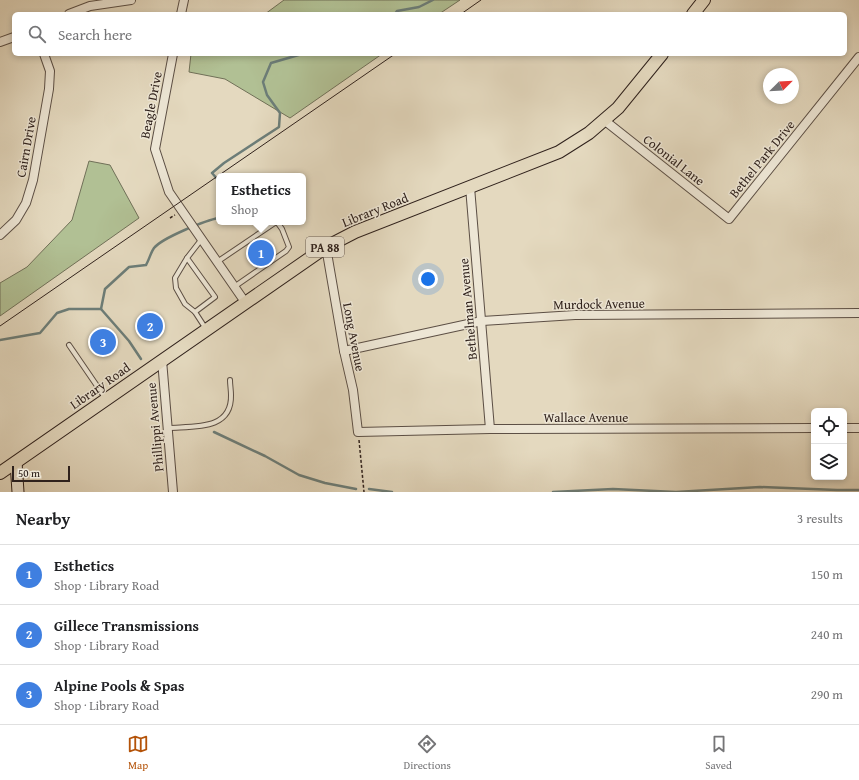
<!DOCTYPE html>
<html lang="en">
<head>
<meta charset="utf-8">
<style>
  :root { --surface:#fff; --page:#f6f6f6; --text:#202124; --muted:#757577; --line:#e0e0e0; --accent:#b45309 }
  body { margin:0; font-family:"Gentium Book Plus",serif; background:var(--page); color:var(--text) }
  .controls { position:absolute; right:12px; bottom:12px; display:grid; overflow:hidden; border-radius:6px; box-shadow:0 2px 6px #0003 }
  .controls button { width:36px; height:36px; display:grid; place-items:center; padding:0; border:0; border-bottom:1px solid var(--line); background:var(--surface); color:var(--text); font:20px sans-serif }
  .compass { position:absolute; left:763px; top:68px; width:36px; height:36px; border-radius:50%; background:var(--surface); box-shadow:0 2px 6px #0003; rotate:66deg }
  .scale { position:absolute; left:12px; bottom:10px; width:58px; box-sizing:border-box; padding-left:4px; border:2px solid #2f211c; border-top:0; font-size:11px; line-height:14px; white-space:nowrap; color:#2f211c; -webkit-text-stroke:3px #ede6d5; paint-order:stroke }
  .you { position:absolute; left:428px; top:279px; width:14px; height:14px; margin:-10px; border:3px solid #fff; border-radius:50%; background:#1a73e8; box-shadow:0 0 0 6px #1a73e833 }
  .badge { display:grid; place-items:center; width:26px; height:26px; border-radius:50%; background:var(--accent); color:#fff; font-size:13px; font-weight:700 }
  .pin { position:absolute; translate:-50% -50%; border:2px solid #fff; box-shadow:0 1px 4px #0006 }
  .popup { position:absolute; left:216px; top:173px; width:90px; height:52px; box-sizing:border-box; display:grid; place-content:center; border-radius:6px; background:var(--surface); filter:drop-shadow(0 1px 3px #0005); font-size:13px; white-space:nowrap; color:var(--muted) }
  .popup b { font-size:15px; color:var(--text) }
  .popup::after { content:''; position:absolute; left:50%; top:100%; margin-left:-8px; border:8px solid transparent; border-top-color:var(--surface) }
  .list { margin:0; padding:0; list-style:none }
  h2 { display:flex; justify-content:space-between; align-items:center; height:52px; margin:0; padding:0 16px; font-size:17px }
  h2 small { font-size:13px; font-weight:400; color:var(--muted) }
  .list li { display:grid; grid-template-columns:26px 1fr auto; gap:12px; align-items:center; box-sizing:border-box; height:60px; padding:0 16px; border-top:1px solid var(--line) }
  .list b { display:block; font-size:15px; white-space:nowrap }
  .list p { margin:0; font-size:13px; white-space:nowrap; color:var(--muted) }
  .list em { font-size:13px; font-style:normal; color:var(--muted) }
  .icon { flex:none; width:22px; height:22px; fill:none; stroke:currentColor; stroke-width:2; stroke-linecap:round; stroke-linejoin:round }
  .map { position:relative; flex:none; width:859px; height:492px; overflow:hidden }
  .search { position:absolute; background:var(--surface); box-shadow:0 2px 6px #0003; left:12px; right:12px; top:12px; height:44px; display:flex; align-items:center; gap:10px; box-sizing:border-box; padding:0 14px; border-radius:6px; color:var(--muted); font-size:15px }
  .sheet { height:232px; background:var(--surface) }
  nav { display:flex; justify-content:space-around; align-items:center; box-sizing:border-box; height:56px; border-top:1px solid var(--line); background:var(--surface); font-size:11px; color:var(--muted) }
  nav a { display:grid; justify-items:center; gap:2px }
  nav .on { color:var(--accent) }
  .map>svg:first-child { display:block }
  .green { fill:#b1c094; stroke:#707058 }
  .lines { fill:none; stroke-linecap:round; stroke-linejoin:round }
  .stream { stroke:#6c7d78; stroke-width:2.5 }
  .lane-casing { stroke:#5c4f45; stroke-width:6 }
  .street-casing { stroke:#5c4f45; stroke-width:10 }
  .secondary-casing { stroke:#2f211c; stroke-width:13 }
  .primary-casing { stroke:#2f211c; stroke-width:14 }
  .path { stroke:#2f211c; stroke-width:1.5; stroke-dasharray:3 2; stroke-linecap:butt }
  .lane { stroke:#ede6d5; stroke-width:4 }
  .street { stroke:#ede6d5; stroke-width:8 }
  .secondary { stroke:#ede6d5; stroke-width:11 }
  .primary { stroke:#e4d9bf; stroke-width:12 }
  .tram { stroke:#2f211c; stroke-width:1 }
  .labels { text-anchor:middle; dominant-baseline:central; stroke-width:3; stroke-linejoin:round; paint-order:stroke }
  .shield { fill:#ede6d5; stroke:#685c54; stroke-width:1 }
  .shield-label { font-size:12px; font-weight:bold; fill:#2f211c }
  .street-label { font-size:13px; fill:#2f211c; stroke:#ede6d5 }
</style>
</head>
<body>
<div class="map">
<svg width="859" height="492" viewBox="0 0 859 492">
  <rect width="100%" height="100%" fill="#e4d9bf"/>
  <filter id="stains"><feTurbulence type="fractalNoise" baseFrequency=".005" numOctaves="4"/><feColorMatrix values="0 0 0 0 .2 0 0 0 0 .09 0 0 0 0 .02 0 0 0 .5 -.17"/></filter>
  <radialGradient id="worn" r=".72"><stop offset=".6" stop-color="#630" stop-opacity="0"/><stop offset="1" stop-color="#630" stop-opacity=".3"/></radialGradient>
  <g class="green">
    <polygon points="284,0 460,0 439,14 265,14"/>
    <polygon points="191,54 382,54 290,118 225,79 189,72"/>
    <polygon points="89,161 110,165 139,218 0,316 0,283 27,267 72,220"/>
  </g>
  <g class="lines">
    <g class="stream">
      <polyline points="395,14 397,11 419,7 433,0"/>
      <polyline points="219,181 212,173 224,163 279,127 280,113 267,95 263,82 271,63 302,54"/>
      <polyline points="101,309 129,341 141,359"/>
      <path d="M0,340L40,333L57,313L69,309H101L105,289L129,267L146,265C149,260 151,252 154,248C162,238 206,220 219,218"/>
      <polyline points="214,432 265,456 299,475 325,483 356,489"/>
      <polyline points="369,489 392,492"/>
      <polyline points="553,492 613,489 676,492 760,487 837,490 859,490"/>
    </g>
    <g class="lane-casing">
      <g id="lane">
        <polyline points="187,258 175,278 176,288 185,304 195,312 206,329"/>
        <polyline points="217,262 276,222"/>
        <polyline points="234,287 286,251 289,247 282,229 277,222"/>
        <polyline points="195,312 215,297 187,258 201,240"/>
        <polyline points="69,345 106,399"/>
        <path d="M168,428C193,426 232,431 231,395C231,390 230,385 230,380"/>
      </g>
    </g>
    <g class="street-casing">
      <g id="street">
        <polyline points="69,14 90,6 131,0"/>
        <polyline points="181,14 184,0"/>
        <polyline points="0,42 14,37"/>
        <polyline points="173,54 155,149 169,192 245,302"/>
        <polyline points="604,120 729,219 859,57"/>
        <polyline points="470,187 490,429"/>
        <polyline points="0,235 16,220 26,203 33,180 49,89 50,71 44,54"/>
        <polyline points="326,247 344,351 353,390 358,432 490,429 814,428"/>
        <polyline points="344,351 482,321 575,315 859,313"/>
        <polyline points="162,360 173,492"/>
        <polyline points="844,428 859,428"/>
      </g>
    </g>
    <g class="secondary-casing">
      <polyline id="secondary" points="16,462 18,492"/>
    </g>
    <g class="primary-casing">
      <g id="primary">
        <polyline points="693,14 704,0"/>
        <polyline points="0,473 326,247 355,232 559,152 589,133 618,108 662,54"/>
      </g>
    </g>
    <g class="path">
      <polyline points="170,218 175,215"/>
      <polyline points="359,440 364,492"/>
    </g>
    <use href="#lane" class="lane"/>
    <use href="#street" class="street"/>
    <use href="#secondary" class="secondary"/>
    <use href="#primary" class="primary"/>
    <g class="tram">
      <polyline points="461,14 481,0"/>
      <polyline points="0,326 395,54"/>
    </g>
  </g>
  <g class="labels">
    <rect class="shield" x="306" y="237" width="38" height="20" rx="3"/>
    <g class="shield-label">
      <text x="325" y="247">PA 88</text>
    </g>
    <g class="street-label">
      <text transform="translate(151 105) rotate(-79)">Beagle Drive</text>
      <text transform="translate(26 147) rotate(-80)">Cairn Drive</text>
      <text transform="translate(762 159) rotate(-51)">Bethel Park Drive</text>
      <text transform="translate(674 160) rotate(38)">Colonial Lane</text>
      <text transform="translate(375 210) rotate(-22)">Library Road</text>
      <text transform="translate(599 304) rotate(-1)">Murdock Avenue</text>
      <text transform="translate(468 309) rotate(-95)">Bethelman Avenue</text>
      <text transform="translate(354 337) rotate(79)">Long Avenue</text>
      <text transform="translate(100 386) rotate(-35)">Library Road</text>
      <text x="586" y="417">Wallace Avenue</text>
      <text transform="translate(155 427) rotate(-95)">Phillippi Avenue</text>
    </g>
  </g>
  <rect width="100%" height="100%" filter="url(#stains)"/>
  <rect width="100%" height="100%" fill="url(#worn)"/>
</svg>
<div class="controls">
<button><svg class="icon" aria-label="locate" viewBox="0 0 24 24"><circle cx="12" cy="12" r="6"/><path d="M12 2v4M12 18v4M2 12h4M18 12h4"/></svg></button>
<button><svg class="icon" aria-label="layers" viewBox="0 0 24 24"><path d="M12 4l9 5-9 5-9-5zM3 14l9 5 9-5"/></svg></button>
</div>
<svg class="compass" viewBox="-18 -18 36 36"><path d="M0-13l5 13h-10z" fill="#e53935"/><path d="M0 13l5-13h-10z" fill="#757577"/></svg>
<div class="scale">50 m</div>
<div class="you"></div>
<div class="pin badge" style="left:261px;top:253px;background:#3f7fe0">1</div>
<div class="popup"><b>Esthetics</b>Shop</div>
<div class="pin badge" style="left:150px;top:326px;background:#3f7fe0">2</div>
<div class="pin badge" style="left:103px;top:342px;background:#3f7fe0">3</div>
<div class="search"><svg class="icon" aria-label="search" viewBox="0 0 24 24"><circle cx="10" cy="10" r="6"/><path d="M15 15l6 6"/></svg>Search here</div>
</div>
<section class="sheet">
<h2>Nearby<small>3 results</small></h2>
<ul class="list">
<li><span class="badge" style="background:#3f7fe0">1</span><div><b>Esthetics</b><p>Shop · Library Road</p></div><em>150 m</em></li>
<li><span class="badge" style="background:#3f7fe0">2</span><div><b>Gillece Transmissions</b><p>Shop · Library Road</p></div><em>240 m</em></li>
<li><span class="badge" style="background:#3f7fe0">3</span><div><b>Alpine Pools &amp; Spas</b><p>Shop · Library Road</p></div><em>290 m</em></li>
</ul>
</section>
<nav>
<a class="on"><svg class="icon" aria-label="map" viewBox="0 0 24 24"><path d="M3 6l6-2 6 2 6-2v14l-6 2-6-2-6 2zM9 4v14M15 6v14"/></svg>Map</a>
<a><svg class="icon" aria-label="directions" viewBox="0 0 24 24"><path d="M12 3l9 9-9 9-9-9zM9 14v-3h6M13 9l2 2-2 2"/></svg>Directions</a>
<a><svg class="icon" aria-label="saved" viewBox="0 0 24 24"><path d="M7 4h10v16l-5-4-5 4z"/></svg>Saved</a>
</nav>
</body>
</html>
